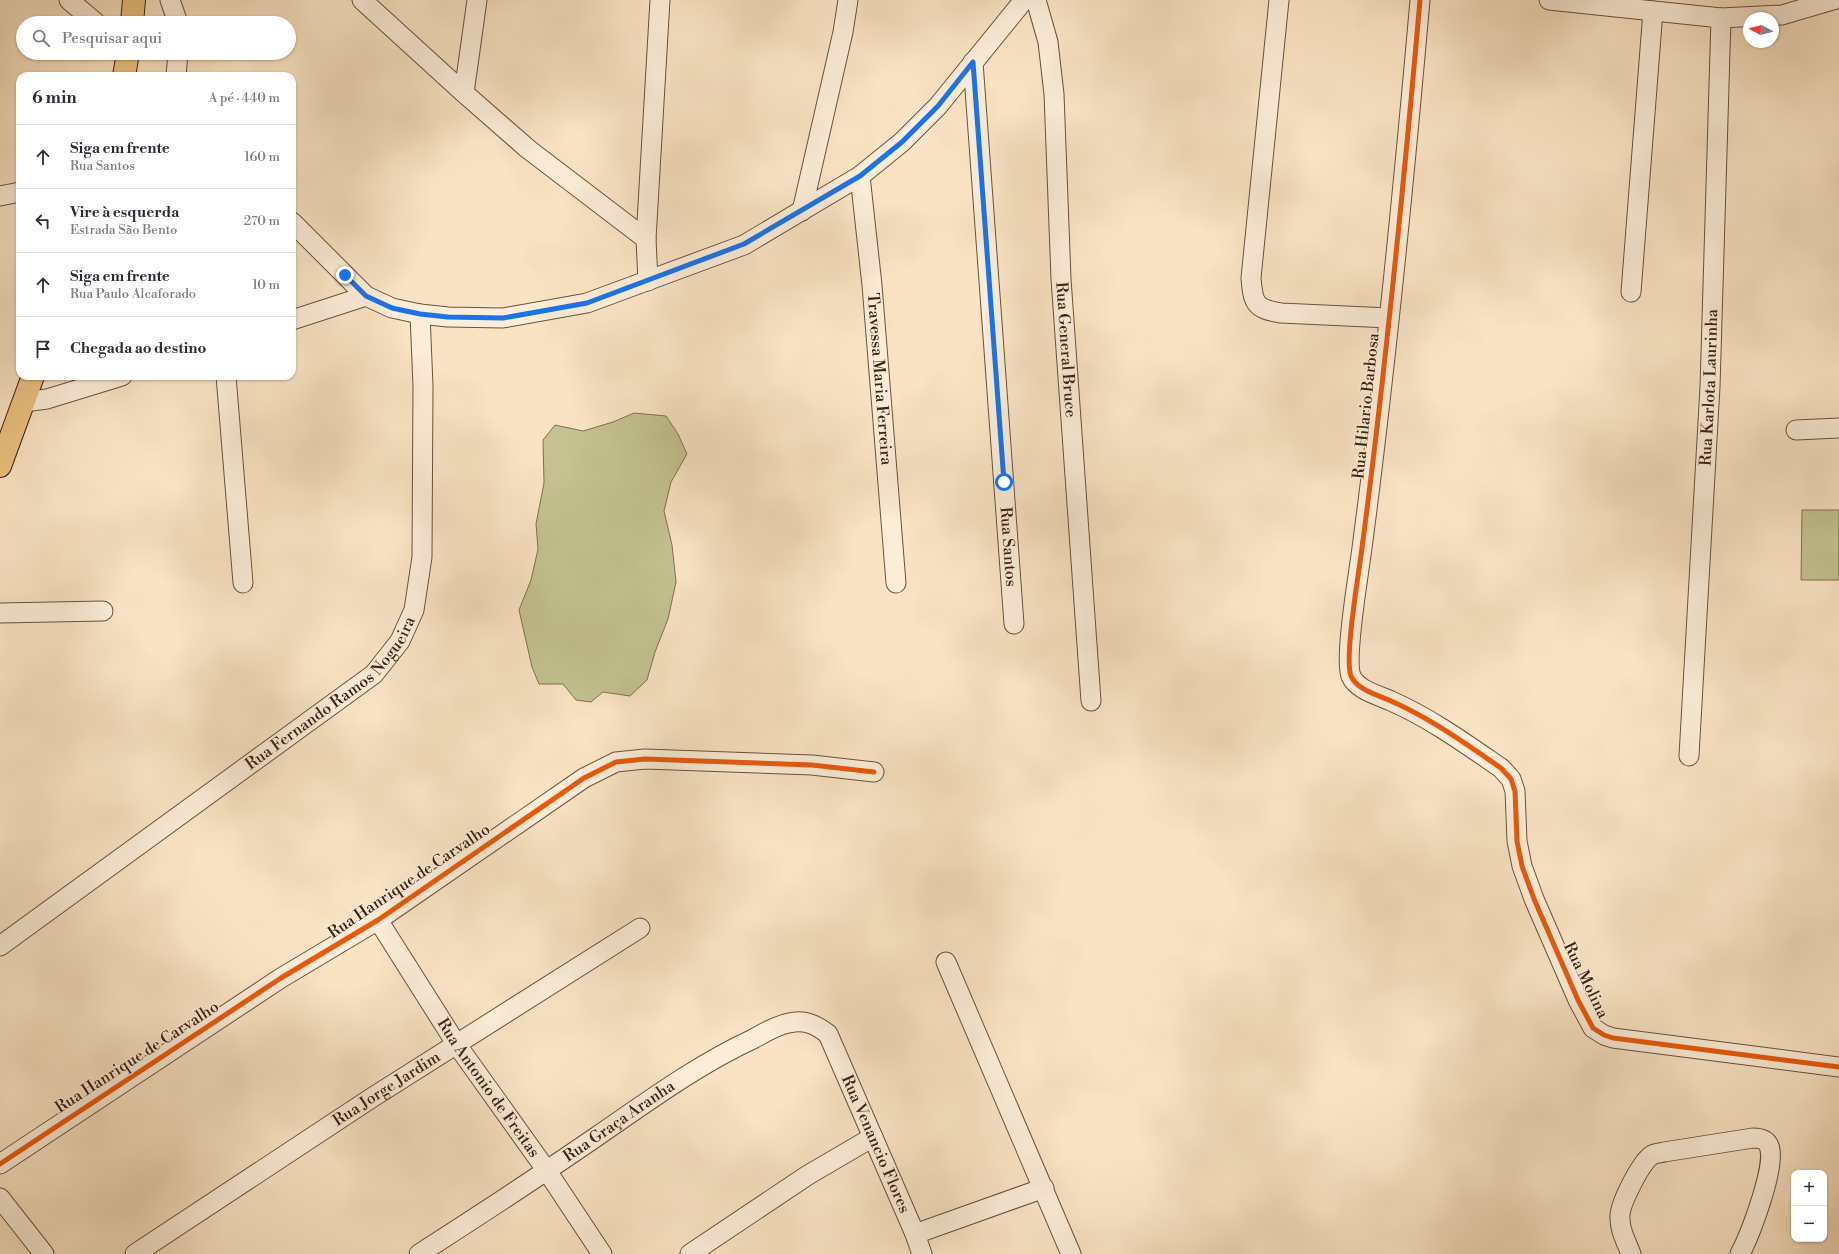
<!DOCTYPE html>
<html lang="pt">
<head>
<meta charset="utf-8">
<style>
  :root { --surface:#fff; --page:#f7f7f7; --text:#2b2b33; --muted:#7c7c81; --line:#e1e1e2 }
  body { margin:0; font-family:"Libre Bodoni",serif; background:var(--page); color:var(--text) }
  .controls { position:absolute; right:12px; bottom:12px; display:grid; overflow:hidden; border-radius:8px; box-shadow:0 1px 3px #0004 }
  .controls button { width:36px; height:36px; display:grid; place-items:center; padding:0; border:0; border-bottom:1px solid var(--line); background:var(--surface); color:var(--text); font:20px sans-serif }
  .compass { position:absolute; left:1743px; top:12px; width:36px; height:36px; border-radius:50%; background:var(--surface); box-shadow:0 1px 3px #0004; rotate:277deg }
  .stop { position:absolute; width:12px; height:12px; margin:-9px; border:3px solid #1a73e8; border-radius:50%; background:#fff }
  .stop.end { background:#1a73e8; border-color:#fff; box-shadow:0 1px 4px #0008 }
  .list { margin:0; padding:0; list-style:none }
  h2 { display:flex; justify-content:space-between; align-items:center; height:52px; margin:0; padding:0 16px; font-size:17px }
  h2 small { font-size:13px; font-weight:400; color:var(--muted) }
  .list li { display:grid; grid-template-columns:26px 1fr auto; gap:12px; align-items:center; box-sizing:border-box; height:64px; padding:0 16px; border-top:1px solid var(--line) }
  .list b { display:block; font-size:15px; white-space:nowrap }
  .list p { margin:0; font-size:13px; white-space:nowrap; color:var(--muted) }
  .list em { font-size:13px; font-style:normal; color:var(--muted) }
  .icon { flex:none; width:22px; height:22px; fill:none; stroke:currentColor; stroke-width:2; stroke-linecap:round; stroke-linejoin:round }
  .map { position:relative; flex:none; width:1839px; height:1254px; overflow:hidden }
  .search { position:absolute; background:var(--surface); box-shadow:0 1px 3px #0004; left:16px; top:16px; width:280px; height:44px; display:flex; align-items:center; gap:10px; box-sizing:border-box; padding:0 14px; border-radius:22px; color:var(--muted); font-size:15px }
  .panel { position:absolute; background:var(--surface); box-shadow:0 1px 3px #0004; left:16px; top:72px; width:280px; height:308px; border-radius:12px }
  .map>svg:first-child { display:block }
  .green { fill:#c3c290; stroke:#807150 }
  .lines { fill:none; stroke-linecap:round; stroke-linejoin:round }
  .minor-casing { stroke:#6b513e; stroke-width:21 }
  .trunk-casing { stroke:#3c2011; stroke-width:24 }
  .minor { stroke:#fbedd8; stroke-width:19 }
  .trunk { stroke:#ecc282; stroke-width:22 }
  .cycleway-casing { stroke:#fbedd8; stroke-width:8 }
  .cycleway { stroke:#e8590c; stroke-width:5 }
  .route { stroke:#1a73e8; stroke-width:5 }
  .labels { text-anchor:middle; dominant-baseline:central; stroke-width:3; stroke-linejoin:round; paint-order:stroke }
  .street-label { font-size:16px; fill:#3c2011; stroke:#fbedd8 }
</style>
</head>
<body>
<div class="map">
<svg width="1839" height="1254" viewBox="0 0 1839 1254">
  <rect width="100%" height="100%" fill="#f9e3c3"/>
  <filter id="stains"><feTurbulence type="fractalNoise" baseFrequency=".005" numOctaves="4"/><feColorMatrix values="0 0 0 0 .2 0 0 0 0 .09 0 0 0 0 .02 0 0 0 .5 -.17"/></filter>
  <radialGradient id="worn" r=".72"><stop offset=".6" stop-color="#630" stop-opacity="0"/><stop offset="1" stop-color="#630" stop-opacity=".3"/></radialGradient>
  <g class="green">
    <polygon points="634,413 666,416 678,434 687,454 671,482 664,511 672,545 676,582 668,619 655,652 647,680 630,696 603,692 591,702 576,700 563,684 539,684 532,667 519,610 531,580 538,549 536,524 544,483 543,440 555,425 583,431 613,422"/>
    <polygon points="1802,510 1839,510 1839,580 1801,580"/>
  </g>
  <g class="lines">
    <g class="minor-casing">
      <g id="minor">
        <polyline points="69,0 96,23"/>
        <polyline points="170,0 178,23"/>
        <polyline points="362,0 464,93 528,149 646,239"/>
        <path id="s1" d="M1036,0L1048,42L1054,94L1061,279L1091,701"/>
        <path d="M1279,0L1251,278C1253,302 1254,309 1281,313L1389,318"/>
        <path d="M1420,0C1404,183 1386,366 1362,548C1359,572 1344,658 1351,676C1357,690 1378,695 1391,701C1430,718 1466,744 1501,768L1511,779L1515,791L1517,841L1522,866L1534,899L1578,1000L1593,1028L1604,1035L1613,1038L1839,1067"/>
        <polyline points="1549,0 1721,18 1782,15 1833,0"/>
        <path id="s2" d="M973,62L1014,624"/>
        <polyline points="176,76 178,53"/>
        <polyline points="464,93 477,0"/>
        <path id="s3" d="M860,176L872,285L896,583"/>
        <polyline points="0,196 20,192"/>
        <polyline points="802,211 843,32 848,0"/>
        <polyline points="292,222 366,296 392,308 420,314 448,317 503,318 587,303 744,245 860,176 902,142 938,106 1024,0"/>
        <polyline points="648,281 646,239 660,0"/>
        <polyline points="1631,292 1653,11"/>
        <polyline points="292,320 366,296"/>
        <polyline points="226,376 243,583"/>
        <polyline points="24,402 47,399 122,376"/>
        <polyline points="1796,430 1839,428"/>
        <polyline points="0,613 103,611"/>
        <path id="s4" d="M1689,756L1710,387L1721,18"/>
        <path id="s5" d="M378,920L457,1045L547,1171L602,1254"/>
        <path id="s6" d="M0,946L374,674L400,641L414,610L422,557L423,386L420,314"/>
        <polyline points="946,962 1071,1254"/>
        <polyline points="0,1164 281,978 378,920 584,778 616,762 645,759 812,765 874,772"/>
        <polyline points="0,1198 44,1254"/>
        <polyline points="915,1234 1044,1188"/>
        <path id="s7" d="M135,1254L373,1097L640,928"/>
        <path id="s8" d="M419,1254C478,1216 538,1177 596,1137C647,1102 697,1065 753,1039C764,1033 777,1025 789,1023C805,1019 816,1025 828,1034L915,1234L922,1254"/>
        <polyline points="690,1254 808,1175 873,1137"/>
        <path d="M1631,1254C1626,1241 1619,1229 1620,1215C1621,1202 1641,1162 1652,1155C1655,1153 1661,1153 1664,1152L1753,1138C1760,1138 1766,1139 1769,1146C1777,1165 1750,1235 1740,1254"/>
      </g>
    </g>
    <g class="trunk-casing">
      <g id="trunk">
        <polyline points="132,23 134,0"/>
        <polyline points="124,76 128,53"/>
        <polyline points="0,466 33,376"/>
      </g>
    </g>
    <use href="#minor" class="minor"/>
    <use href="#trunk" class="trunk"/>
    <g class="cycleway-casing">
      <g id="cycleway">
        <path d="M1420,0C1404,183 1386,366 1362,548C1359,572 1344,658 1351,676C1357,690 1378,695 1391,701C1430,718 1466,744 1501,768L1511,779L1515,791L1517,841L1522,866L1534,899L1578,1000L1593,1028L1604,1035L1613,1038L1839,1067"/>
        <polyline points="0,1164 281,978 378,920 584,778 616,762 645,759 812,765 874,772"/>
      </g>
    </g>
    <use href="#cycleway" class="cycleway"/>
  </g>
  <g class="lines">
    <polyline class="route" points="345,275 366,296 392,308 420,314 448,317 503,318 587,303 744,244 860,176 902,142 938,106 973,62 1004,482"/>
  </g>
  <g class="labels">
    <g class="street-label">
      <text stroke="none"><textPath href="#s1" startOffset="352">Rua General Bruce</textPath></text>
      <text stroke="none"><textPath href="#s3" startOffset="204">Travessa Maria Ferreira</textPath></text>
      <text stroke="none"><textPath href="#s4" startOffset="369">Rua Karlota Laurinha</textPath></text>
      <text transform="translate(1366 406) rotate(-84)">Rua Hilario Barbosa</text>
      <text stroke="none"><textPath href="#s2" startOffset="486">Rua Santos</textPath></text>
      <text stroke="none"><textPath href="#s6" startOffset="418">Rua Fernando Ramos Nogueira</textPath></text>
      <text transform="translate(409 881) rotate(-34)">Rua Hanrique de Carvalho</text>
      <text transform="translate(1586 980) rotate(64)">Rua Molina</text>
      <text transform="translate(137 1057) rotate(-33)">Rua Hanrique de Carvalho</text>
      <text stroke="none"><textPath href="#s5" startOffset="201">Rua Antonio de Freitas</textPath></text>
      <text stroke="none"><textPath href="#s7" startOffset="301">Rua Jorge Jardim</textPath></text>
      <text stroke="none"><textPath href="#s8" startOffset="240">Rua Graça Aranha</textPath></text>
      <text stroke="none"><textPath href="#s8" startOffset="599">Rua Venancio Flores</textPath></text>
    </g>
  </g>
  <rect width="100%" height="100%" filter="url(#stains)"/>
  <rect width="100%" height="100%" fill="url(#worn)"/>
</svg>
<div class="controls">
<button>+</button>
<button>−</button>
</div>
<svg class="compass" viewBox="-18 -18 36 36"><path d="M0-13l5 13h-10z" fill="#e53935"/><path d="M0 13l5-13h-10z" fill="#7c7c81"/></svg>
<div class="stop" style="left:1004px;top:482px"></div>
<div class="stop end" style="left:345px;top:275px"></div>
<div class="search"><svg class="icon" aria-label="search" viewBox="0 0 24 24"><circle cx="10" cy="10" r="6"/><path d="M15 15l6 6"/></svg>Pesquisar aqui</div>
<section class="panel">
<h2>6 min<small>A pé · 440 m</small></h2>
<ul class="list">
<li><svg class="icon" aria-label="ahead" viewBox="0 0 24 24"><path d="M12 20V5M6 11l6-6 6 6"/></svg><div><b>Siga em frente</b><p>Rua Santos</p></div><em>160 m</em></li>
<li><svg class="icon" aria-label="left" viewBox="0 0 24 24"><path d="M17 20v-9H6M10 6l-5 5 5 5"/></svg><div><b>Vire à esquerda</b><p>Estrada São Bento</p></div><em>270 m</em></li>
<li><svg class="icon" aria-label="ahead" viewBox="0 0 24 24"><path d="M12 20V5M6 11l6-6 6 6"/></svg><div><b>Siga em frente</b><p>Rua Paulo Alcaforado</p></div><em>10 m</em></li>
<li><svg class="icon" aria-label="arrive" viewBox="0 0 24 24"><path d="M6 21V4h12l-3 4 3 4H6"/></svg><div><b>Chegada ao destino</b></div></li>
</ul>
</section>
</div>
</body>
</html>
